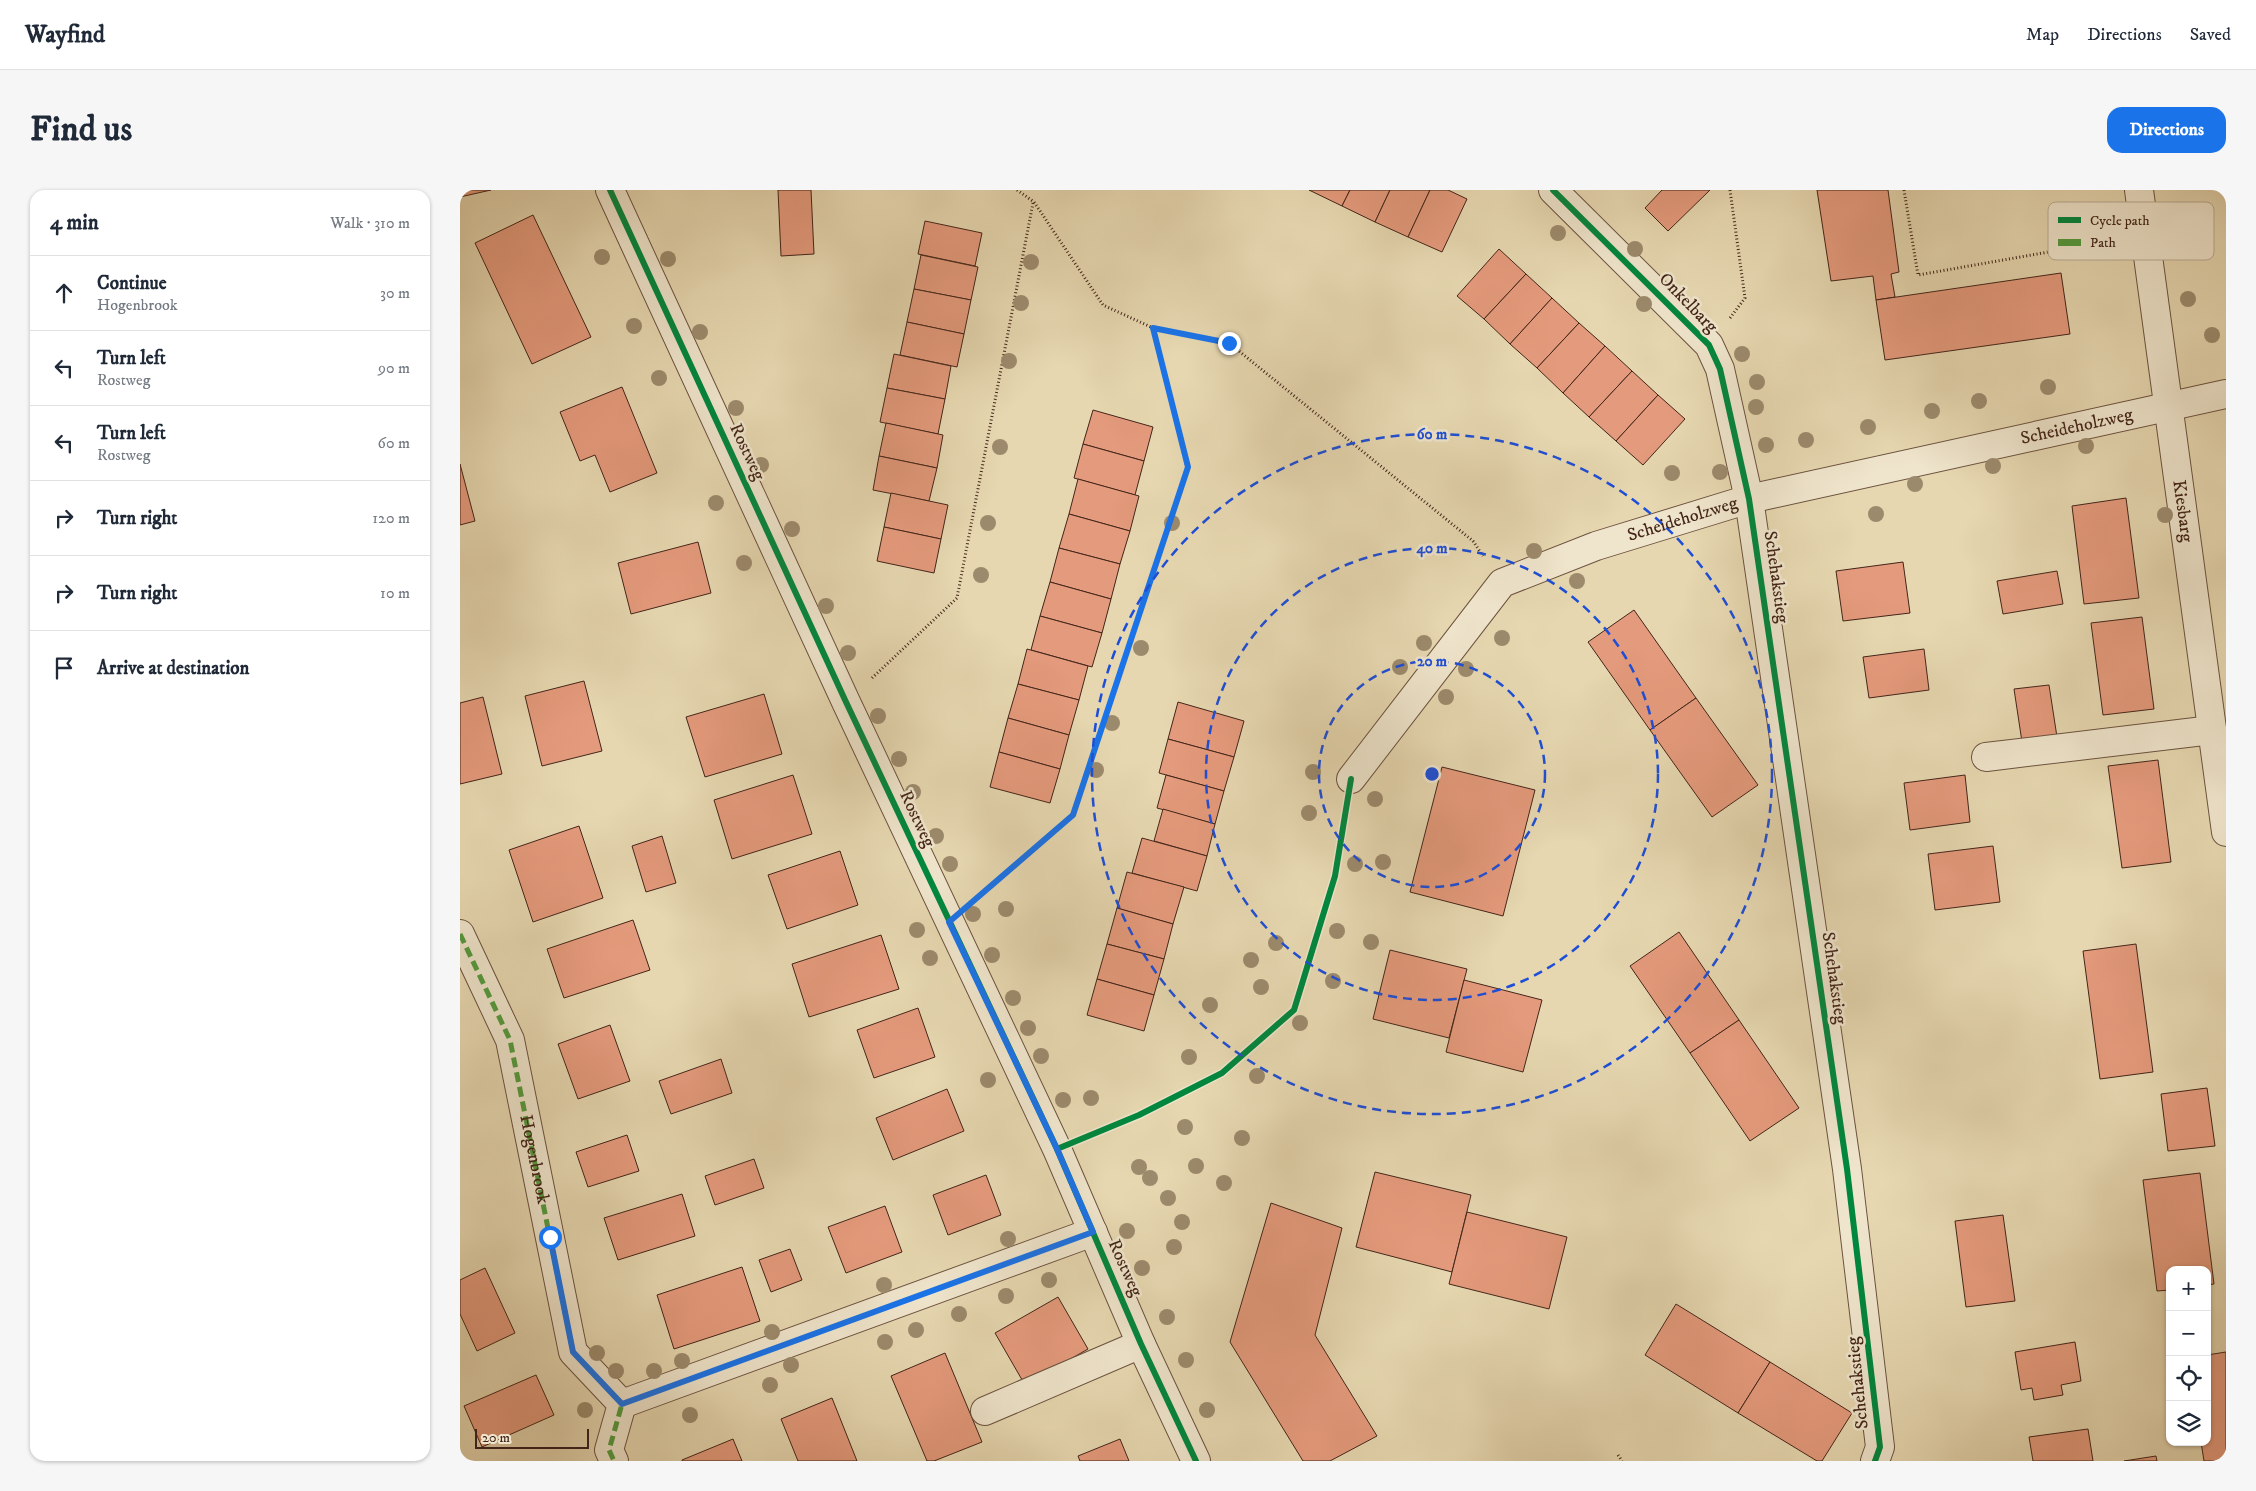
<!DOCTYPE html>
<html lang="en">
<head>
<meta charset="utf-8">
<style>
  :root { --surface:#fff; --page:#f6f6f7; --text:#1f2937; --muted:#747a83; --line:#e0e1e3; --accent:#1a73e8 }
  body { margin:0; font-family:"IM FELL DW Pica",serif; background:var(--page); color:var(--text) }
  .controls { position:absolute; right:15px; bottom:15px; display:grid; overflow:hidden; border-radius:10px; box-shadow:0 1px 4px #0004 }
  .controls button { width:45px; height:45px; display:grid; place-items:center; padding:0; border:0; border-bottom:1px solid var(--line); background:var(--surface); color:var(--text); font:25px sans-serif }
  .scale { position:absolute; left:15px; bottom:12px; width:114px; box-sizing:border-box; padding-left:5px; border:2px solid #432519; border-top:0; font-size:14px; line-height:18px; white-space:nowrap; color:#432519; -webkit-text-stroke:4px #efe5cc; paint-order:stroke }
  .stop { position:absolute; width:15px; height:15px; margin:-11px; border:4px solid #1a73e8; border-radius:50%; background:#fff }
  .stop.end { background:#1a73e8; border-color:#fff; box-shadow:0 1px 5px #0008 }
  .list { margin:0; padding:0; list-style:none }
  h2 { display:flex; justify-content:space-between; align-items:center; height:65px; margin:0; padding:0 20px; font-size:21px }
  h2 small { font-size:16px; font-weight:400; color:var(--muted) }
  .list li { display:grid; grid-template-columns:32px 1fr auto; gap:15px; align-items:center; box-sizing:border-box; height:75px; padding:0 20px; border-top:1px solid var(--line) }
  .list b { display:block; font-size:19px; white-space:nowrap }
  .list p { margin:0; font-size:16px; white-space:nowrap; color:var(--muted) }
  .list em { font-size:16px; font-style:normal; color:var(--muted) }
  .icon { flex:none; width:28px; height:28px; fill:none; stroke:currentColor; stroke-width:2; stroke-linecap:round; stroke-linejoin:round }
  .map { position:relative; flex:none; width:1766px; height:1271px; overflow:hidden; border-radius:15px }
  header { display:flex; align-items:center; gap:30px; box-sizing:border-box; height:70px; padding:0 25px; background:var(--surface); border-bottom:1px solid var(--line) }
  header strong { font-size:24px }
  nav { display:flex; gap:28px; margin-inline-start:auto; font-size:18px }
  .intro { display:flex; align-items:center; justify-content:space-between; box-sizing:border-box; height:120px; padding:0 30px }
  h1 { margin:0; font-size:35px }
  .button { padding:12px 22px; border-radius:15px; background:var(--accent); color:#fff; font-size:18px; font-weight:700 }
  main { display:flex; gap:30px; padding:0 30px }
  aside { flex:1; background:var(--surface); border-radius:15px; box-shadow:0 1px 4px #0004 }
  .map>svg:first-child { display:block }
  .building { fill:#e49a7c; stroke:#432519 }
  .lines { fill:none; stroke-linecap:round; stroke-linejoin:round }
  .minor-casing { stroke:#6c523f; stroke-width:30 }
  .path { stroke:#432519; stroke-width:3; stroke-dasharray:1 2.5; stroke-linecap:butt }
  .minor { stroke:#efe5cc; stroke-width:28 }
  .quiet { stroke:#549b3e; stroke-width:5; stroke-dasharray:10 5; stroke-linecap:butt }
  .cycleway-casing { stroke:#efe5cc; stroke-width:9 }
  .cycleway { stroke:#00873e; stroke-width:6 }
  .tree { fill:#9c8a6c }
  .route { stroke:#1a73e8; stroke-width:6 }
  .ring { fill:none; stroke:#1d4ed8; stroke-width:2.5; stroke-dasharray:9 6 }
  .labels { text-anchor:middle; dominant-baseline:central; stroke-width:5; stroke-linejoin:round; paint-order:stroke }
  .street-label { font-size:18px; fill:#432519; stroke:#efe5cc }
  .key { fill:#efe5cc; stroke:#bbab96; stroke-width:1 }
  .key-label { font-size:14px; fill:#432519 }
  .centre { fill:#1d4ed8; stroke:#efe5cc; stroke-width:2.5 }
  .ring-label { font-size:15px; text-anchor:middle; font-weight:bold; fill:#1d4ed8; stroke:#efe5cc; stroke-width:5; stroke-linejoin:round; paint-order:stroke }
</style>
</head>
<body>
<header>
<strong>Wayfind</strong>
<nav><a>Map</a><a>Directions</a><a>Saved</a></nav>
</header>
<div class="intro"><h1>Find us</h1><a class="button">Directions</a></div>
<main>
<aside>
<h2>4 min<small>Walk · 310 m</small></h2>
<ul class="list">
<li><svg class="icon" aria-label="ahead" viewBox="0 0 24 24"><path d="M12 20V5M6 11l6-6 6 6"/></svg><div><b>Continue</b><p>Hogenbrook</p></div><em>30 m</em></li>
<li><svg class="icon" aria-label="left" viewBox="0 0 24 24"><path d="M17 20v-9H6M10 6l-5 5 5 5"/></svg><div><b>Turn left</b><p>Rostweg</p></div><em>90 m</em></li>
<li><svg class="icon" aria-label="left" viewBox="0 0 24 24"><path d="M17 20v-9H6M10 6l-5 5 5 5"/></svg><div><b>Turn left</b><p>Rostweg</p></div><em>60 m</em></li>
<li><svg class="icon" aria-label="right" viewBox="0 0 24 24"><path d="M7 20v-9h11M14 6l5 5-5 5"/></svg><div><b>Turn right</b></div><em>120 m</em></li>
<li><svg class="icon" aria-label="right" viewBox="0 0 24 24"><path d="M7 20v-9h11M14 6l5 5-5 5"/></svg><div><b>Turn right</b></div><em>10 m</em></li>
<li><svg class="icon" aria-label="arrive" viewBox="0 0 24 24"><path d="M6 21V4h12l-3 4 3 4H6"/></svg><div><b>Arrive at destination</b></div></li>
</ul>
</aside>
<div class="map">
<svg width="1766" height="1271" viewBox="0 0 1766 1271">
  <rect width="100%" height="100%" fill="#e6d7b0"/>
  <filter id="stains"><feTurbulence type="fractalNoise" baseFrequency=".004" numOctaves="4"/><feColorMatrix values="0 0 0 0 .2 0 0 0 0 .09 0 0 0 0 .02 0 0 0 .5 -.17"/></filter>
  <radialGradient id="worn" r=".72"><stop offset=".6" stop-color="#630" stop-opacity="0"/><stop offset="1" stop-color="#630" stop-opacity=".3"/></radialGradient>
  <g class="building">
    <polygon points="0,0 31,0 0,7"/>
    <polygon points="318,0 351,0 354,64 321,66"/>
    <polygon points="849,0 890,0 882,16"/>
    <polygon points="890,0 930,0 915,32 882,16"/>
    <polygon points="930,0 970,0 948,47 915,32"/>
    <polygon points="970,0 988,0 1007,9 982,62 948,47"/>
    <polygon points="1202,0 1250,0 1208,41 1185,18"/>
    <polygon points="1357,0 1428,0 1439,82 1431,84 1435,107 1416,110 1413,86 1371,91"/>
    <polygon points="73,25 131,147 72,174 15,53"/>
    <polygon points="465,31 522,43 515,76 458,64"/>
    <polygon points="1039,59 1066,84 1024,129 997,106"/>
    <polygon points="461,65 518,77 511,110 454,99"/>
    <polygon points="1601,83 1610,144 1425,170 1416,110"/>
    <polygon points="1066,84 1092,108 1050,154 1024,129"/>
    <polygon points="454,99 511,110 504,144 447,132"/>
    <polygon points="1092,108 1119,133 1077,178 1050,154"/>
    <polygon points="447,132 504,144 497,177 440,165"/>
    <polygon points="1119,133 1145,156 1103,203 1077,178"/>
    <polygon points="1145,156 1172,181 1129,227 1103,203"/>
    <polygon points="434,164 491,176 485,209 427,198"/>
    <polygon points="1172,181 1198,205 1156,251 1129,227"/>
    <polygon points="162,197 197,283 150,302 135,265 120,271 100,222"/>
    <polygon points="427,198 485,209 478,244 420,232"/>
    <polygon points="1198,205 1225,229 1183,275 1156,251"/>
    <polygon points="633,220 693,237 684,271 623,254"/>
    <polygon points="426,233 483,245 477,278 419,266"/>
    <polygon points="623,254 684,271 675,305 614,288"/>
    <polygon points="419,266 477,278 469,311 413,300"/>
    <polygon points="0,274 15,331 0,335"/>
    <polygon points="618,289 679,306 670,341 609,324"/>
    <polygon points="431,303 488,315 481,349 424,337"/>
    <polygon points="1666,308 1679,408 1624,414 1612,316"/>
    <polygon points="609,324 670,341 660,374 599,358"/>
    <polygon points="424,337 481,349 474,383 417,371"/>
    <polygon points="238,352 251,403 171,424 158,373"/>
    <polygon points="599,358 660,374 651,409 590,392"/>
    <polygon points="1443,372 1450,423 1383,431 1376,381"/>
    <polygon points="1597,381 1603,414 1543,424 1537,391"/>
    <polygon points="590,392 651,409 642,443 580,426"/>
    <polygon points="1174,420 1236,508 1190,540 1128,452"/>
    <polygon points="580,426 642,443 632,477 571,460"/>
    <polygon points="1682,427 1694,519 1643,525 1631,433"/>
    <polygon points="567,459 628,476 619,510 558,494"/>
    <polygon points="1464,459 1469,500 1409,508 1403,467"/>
    <polygon points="124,491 142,561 82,576 65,506"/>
    <polygon points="558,494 619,510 609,545 548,528"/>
    <polygon points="1589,495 1597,547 1562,552 1554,499"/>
    <polygon points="304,504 322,564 245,587 226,527"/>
    <polygon points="23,507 42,584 0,594 0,513"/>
    <polygon points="1236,508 1298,595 1252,627 1190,540"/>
    <polygon points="718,512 784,531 774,567 708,549"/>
    <polygon points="548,528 609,545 600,579 539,562"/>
    <polygon points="708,549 774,567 764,601 699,583"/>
    <polygon points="539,562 600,579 590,613 530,597"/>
    <polygon points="1698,570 1711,672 1662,678 1648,576"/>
    <polygon points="982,577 1075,600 1043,726 950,702"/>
    <polygon points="333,585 352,644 272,669 254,610"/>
    <polygon points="706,585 764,601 755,634 697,618"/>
    <polygon points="1505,585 1510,632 1450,640 1444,593"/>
    <polygon points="703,619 755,634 747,666 694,651"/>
    <polygon points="119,636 143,708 73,732 49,660"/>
    <polygon points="202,646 216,693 186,702 172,656"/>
    <polygon points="682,648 747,666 737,701 672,683"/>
    <polygon points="1533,656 1540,712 1475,720 1468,664"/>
    <polygon points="380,661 398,715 327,739 308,685"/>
    <polygon points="667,682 724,697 713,734 657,718"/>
    <polygon points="657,718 713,734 704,769 647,754"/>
    <polygon points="173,730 190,780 104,808 87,759"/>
    <polygon points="1219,742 1279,830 1230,863 1170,776"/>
    <polygon points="421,745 439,799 349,827 332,774"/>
    <polygon points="647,754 704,769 694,805 637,789"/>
    <polygon points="1676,754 1693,882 1640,889 1623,761"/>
    <polygon points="930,760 1007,779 989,848 913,829"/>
    <polygon points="637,789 694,805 684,841 627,825"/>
    <polygon points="1004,790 1082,810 1063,882 986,862"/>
    <polygon points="458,818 475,867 414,888 397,840"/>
    <polygon points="1279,830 1339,918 1290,951 1230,863"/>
    <polygon points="150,835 170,891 118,909 98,854"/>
    <polygon points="261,869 272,903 211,924 199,891"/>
    <polygon points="1747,898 1755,956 1708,961 1701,904"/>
    <polygon points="487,899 504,941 433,970 416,928"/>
    <polygon points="167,945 179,981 128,997 116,962"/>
    <polygon points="294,969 304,998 255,1015 245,986"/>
    <polygon points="915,982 1011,1005 992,1082 896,1057"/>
    <polygon points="1740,983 1754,1094 1747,1095 1747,1080 1710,1080 1710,1100 1697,1101 1683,990"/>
    <polygon points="526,985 541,1025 488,1045 473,1005"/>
    <polygon points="222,1004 235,1046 158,1070 144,1028"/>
    <polygon points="811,1013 882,1038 855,1145 917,1246 870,1271 843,1271 770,1152"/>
    <polygon points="425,1016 442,1062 386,1083 368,1037"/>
    <polygon points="1007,1022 1107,1047 1089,1119 989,1094"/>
    <polygon points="1543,1025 1555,1111 1506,1117 1495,1031"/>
    <polygon points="330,1059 342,1090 311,1102 299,1070"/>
    <polygon points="282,1077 300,1131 214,1159 197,1105"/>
    <polygon points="25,1078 55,1143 17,1161 0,1124 0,1090"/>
    <polygon points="598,1107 628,1159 565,1195 535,1143"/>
    <polygon points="1216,1114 1310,1172 1278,1223 1185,1165"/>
    <polygon points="1615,1152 1621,1191 1601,1195 1603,1205 1574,1210 1572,1198 1561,1200 1555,1162"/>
    <polygon points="1766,1162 1766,1271 1744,1271 1741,1252 1747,1252 1747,1165"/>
    <polygon points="485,1163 522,1252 474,1271 467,1271 431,1186"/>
    <polygon points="1310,1172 1392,1223 1362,1271 1357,1271 1278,1223"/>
    <polygon points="76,1185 94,1225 22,1257 4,1216"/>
    <polygon points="372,1208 397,1271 338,1271 321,1229"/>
    <polygon points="1628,1239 1633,1271 1573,1271 1569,1247"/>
    <polygon points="273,1249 282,1271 222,1271 222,1270"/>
    <polygon points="660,1249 669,1271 620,1271 618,1266"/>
    <polygon points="1696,1266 1697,1271 1664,1271"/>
  </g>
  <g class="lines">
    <g class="minor-casing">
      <g id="minor">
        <polyline points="150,0 386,512 597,959 681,1154 736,1271"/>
        <polyline points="1093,0 1249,155 1260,179 1289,309 1387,979 1420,1257 1415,1271"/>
        <path id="s1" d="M1679,0L1766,642"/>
        <polyline points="1526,567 1752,540"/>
        <path id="s2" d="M891,589L1042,393L1136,356L1289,309L1766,204"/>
        <path id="s3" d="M0,744L50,850L113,1162L162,1214L149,1260L154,1271"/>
        <polyline points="162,1214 633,1042"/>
        <polyline points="525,1221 681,1154"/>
      </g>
    </g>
    <g class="path">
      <polyline points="557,0 574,12 643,115 693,138 769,153 1013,351 1023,366"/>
      <polyline points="1444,0 1458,85 1651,51"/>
      <polyline points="1270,128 1285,108 1270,0"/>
      <polyline points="412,488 497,408 573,13"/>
      <polyline points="516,709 613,625 727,277 693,138"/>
      <polyline points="1158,1265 1162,1271"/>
    </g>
    <use href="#minor" class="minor"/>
    <polyline class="quiet" points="0,744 50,850 113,1162 162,1214 149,1260 154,1271"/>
    <g class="cycleway-casing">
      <g id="cycleway">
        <polyline points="150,0 386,512 597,959 681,1154 736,1271"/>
        <polyline points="1093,0 1249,155 1260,179 1289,309 1387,979 1420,1257 1415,1271"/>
        <polyline points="597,959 679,925 762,883 834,820 875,686 891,589"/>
      </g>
    </g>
    <use href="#cycleway" class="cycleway"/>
  </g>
  <g class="tree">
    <circle cx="1098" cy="43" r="8"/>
    <circle cx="1175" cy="59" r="8"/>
    <circle cx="142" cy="67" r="8"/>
    <circle cx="208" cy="69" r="8"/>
    <circle cx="571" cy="72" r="8"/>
    <circle cx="1728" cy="109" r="8"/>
    <circle cx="561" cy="113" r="8"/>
    <circle cx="1184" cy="114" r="8"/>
    <circle cx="174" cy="136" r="8"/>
    <circle cx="240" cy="142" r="8"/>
    <circle cx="1752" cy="145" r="8"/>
    <circle cx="1282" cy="164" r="8"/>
    <circle cx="549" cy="171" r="8"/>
    <circle cx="199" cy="188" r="8"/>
    <circle cx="1297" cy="192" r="8"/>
    <circle cx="1588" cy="197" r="8"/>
    <circle cx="1519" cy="211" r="8"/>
    <circle cx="1296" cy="217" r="8"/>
    <circle cx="276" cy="218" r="8"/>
    <circle cx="1472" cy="221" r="8"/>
    <circle cx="1408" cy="237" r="8"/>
    <circle cx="1346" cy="250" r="8"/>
    <circle cx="1306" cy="255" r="8"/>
    <circle cx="1626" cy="256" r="8"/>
    <circle cx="540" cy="257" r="8"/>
    <circle cx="301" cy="275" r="8"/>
    <circle cx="1533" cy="276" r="8"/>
    <circle cx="1260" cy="282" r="8"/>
    <circle cx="1212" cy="283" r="8"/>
    <circle cx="1455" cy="294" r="8"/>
    <circle cx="256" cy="313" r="8"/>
    <circle cx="1416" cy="324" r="8"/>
    <circle cx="1705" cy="325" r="8"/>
    <circle cx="528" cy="333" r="8"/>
    <circle cx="712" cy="333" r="8"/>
    <circle cx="332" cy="339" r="8"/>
    <circle cx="1074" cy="361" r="8"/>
    <circle cx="284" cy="373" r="8"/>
    <circle cx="521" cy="385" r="8"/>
    <circle cx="1117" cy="391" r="8"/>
    <circle cx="366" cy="416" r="8"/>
    <circle cx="1042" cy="448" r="8"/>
    <circle cx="964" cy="453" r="8"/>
    <circle cx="681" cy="458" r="8"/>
    <circle cx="388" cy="463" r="8"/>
    <circle cx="940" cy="477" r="8"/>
    <circle cx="1006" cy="479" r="8"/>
    <circle cx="986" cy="507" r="8"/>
    <circle cx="418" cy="526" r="8"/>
    <circle cx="652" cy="533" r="8"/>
    <circle cx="439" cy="569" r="8"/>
    <circle cx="636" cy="580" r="8"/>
    <circle cx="853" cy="582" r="8"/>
    <circle cx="453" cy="602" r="8"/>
    <circle cx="915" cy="609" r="8"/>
    <circle cx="849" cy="623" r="8"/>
    <circle cx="476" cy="646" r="8"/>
    <circle cx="923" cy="672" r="8"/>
    <circle cx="490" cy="674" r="8"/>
    <circle cx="895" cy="674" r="8"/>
    <circle cx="546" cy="719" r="8"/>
    <circle cx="513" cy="724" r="8"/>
    <circle cx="457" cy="740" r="8"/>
    <circle cx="877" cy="741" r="8"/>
    <circle cx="911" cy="752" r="8"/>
    <circle cx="816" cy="753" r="8"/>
    <circle cx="532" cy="765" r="8"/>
    <circle cx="470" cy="768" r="8"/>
    <circle cx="791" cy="770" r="8"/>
    <circle cx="873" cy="791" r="8"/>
    <circle cx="801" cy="797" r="8"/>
    <circle cx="553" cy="808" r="8"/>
    <circle cx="750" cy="815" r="8"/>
    <circle cx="840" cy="833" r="8"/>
    <circle cx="568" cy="838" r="8"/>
    <circle cx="581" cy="866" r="8"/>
    <circle cx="729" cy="867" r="8"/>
    <circle cx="797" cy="886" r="8"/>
    <circle cx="528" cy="890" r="8"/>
    <circle cx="631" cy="908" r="8"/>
    <circle cx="603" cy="910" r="8"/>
    <circle cx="725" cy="937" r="8"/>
    <circle cx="782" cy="948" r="8"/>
    <circle cx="736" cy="976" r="8"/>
    <circle cx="679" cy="977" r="8"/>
    <circle cx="690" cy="988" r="8"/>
    <circle cx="764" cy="993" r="8"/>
    <circle cx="708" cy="1008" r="8"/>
    <circle cx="722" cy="1032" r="8"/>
    <circle cx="667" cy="1041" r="8"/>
    <circle cx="548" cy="1049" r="8"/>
    <circle cx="714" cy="1057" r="8"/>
    <circle cx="682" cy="1078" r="8"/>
    <circle cx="589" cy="1090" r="8"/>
    <circle cx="424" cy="1095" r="8"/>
    <circle cx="546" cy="1106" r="8"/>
    <circle cx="499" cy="1124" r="8"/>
    <circle cx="707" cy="1127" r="8"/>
    <circle cx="456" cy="1140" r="8"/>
    <circle cx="312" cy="1142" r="8"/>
    <circle cx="425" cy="1152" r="8"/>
    <circle cx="137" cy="1163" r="8"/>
    <circle cx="726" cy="1170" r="8"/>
    <circle cx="222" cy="1171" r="8"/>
    <circle cx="331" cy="1175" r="8"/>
    <circle cx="156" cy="1181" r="8"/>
    <circle cx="194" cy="1181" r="8"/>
    <circle cx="310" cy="1195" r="8"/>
    <circle cx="125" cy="1220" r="8"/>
    <circle cx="747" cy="1220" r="8"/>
    <circle cx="230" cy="1225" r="8"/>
  </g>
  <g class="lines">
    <polyline class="route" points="90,1047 113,1162 162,1214 633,1042 597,959 489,732 613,625 728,277 693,138 769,153"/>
  </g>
  <g class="ring">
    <circle cx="972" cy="584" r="113"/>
    <circle cx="972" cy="584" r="226"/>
    <circle cx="972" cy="584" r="340"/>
  </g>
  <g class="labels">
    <g class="street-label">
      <text transform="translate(1228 113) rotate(46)">Onkelbarg</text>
      <text stroke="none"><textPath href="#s2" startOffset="844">Scheideholzweg</textPath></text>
      <text transform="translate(287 262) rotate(65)">Rostweg</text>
      <text stroke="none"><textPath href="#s1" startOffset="324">Kiesbarg</textPath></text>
      <text stroke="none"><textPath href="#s2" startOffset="439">Scheideholzweg</textPath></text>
      <text transform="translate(1316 387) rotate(82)">Schehakstieg</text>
      <text transform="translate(457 629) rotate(65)">Rostweg</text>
      <text transform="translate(1374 788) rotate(82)">Schehakstieg</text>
      <text stroke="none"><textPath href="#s3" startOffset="239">Hogenbrook</textPath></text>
      <text transform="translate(665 1078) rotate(66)">Rostweg</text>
      <text transform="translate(1398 1193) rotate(-96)">Schehakstieg</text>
    </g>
  </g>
  <rect x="1588" y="12" width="166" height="58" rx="8" class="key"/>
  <rect x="1598" y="27" width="23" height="6" fill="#00873e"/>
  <rect x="1598" y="49" width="23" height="7" fill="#549b3e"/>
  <g class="key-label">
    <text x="1630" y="35">Cycle path</text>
    <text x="1630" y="57">Path</text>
  </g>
  <circle cx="972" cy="584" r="8" class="centre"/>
  <g class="ring-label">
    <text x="972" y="249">60 m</text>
    <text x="972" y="363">40 m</text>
    <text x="972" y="476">20 m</text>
  </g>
  <rect width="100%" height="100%" filter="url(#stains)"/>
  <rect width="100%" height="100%" fill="url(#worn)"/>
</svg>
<div class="controls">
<button>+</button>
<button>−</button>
<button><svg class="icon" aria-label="locate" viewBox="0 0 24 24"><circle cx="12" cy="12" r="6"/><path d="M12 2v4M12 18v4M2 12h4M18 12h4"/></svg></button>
<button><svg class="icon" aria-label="layers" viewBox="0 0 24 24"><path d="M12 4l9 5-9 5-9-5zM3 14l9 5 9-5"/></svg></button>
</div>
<div class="scale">20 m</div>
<div class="stop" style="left:90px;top:1047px"></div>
<div class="stop end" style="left:769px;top:153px"></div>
</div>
</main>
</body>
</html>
